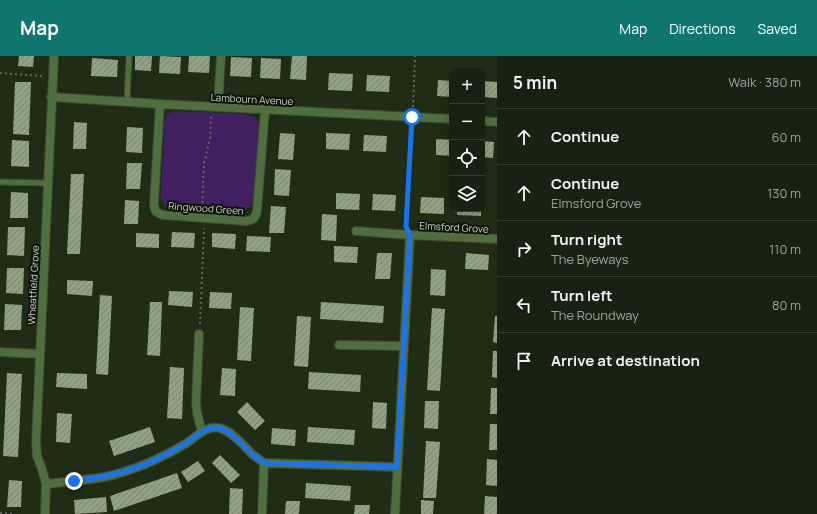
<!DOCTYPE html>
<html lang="en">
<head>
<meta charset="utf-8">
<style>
  :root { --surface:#172210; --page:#202a19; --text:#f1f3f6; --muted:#9ea49f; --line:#363f30; --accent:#0f766e }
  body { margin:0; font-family:Manrope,sans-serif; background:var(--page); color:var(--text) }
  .controls { position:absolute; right:12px; top:12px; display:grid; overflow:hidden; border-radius:8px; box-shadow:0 2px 10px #0003 }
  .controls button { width:36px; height:36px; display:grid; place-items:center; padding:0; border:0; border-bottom:1px solid var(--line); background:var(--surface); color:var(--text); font:20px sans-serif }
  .stop { position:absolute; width:12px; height:12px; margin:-9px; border:3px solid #1a73e8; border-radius:50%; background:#fff }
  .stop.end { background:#1a73e8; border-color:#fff; box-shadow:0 1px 4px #0008 }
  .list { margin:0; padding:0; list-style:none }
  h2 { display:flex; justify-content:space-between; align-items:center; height:52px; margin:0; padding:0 16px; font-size:17px }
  h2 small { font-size:13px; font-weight:400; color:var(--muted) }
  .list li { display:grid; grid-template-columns:26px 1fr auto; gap:12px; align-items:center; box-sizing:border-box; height:56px; padding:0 16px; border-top:1px solid var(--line) }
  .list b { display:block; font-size:15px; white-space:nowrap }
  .list p { margin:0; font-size:13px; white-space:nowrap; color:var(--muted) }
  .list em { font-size:13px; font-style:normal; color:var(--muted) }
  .icon { flex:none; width:22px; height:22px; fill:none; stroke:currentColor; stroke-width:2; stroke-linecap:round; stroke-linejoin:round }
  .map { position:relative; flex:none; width:497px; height:458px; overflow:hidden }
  header { display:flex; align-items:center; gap:24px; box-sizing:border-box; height:56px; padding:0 20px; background:var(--accent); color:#fff }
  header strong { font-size:19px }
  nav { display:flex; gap:22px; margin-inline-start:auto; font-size:14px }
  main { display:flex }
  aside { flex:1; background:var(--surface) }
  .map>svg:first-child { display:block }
  .grass { fill:#40205f }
  .building { fill:url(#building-hatch) }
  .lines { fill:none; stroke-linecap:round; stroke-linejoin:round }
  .service-casing { stroke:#3b4933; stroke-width:7 }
  .minor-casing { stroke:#3b4933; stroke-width:10 }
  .path { stroke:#5f6c58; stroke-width:2; stroke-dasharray:2 3; stroke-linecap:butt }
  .service { stroke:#516e40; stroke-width:5 }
  .minor { stroke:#516e40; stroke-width:8 }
  .route { stroke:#1a73e8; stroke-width:5 }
  .labels { text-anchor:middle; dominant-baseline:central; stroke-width:4; stroke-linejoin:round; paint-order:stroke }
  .street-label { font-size:10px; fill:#d0d9cb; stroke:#0d1309 }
</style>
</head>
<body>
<header>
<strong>Map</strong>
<nav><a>Map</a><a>Directions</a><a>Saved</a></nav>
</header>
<main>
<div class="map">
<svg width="497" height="458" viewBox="0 0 497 458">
  <defs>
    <pattern id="building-hatch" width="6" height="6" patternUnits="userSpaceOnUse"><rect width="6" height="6" fill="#90a286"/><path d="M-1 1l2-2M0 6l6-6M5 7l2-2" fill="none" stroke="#778570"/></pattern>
  </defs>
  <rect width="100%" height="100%" fill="#1f2d16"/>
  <path class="grass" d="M180,55L243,58C253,60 256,61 260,71L254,141C251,152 246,154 236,159L176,155L166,151L161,143L165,61C169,56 173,55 180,55Z"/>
  <g class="building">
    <polygon points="19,0 34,0 33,11 18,10"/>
    <polygon points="135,0 152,0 151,15 135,14"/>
    <polygon points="160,0 181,1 180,18 159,17"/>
    <polygon points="189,0 210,0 209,17 188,16"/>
    <polygon points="292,0 307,0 306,24 290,23"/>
    <polygon points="231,1 252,2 251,21 230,20"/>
    <polygon points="92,2 118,4 117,21 91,20"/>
    <polygon points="261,2 281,3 280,23 260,22"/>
    <polygon points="329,17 353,18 352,35 328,34"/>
    <polygon points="367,19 390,20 389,36 366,35"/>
    <polygon points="438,24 452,25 452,41 437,40"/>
    <polygon points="482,25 497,26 497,42 482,41"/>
    <polygon points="15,26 31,26 29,79 13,78"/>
    <polygon points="74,66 87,67 86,93 73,93"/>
    <polygon points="127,71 143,72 142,97 126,96"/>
    <polygon points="280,77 295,78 293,104 278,103"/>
    <polygon points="326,77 350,78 349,94 326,93"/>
    <polygon points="364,79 387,80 386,96 363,95"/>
    <polygon points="436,83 452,84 452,100 436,99"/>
    <polygon points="12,84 29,85 29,111 11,110"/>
    <polygon points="482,85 494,86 493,102 482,101"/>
    <polygon points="127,107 142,107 140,133 126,133"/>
    <polygon points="275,113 291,114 289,140 274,139"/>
    <polygon points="71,118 84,118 80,198 67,198"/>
    <polygon points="11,136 28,137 28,162 10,162"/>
    <polygon points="336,137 360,138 359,154 336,153"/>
    <polygon points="373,138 396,139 395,155 372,154"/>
    <polygon points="421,141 444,142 444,158 420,157"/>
    <polygon points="125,144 139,145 138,168 124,168"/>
    <polygon points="271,150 286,151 284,177 269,177"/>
    <polygon points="457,153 481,153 481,160 457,159"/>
    <polygon points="322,158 337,159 336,185 321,184"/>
    <polygon points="8,171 25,171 24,200 7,199"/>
    <polygon points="172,176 195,177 194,192 171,191"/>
    <polygon points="136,177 159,178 159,192 136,191"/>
    <polygon points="212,177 236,178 235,193 212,191"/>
    <polygon points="247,180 271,181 270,196 246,195"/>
    <polygon points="334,190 358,191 357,207 334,206"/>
    <polygon points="377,197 392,197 390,223 375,223"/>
    <polygon points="466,197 489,199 488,214 465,213"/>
    <polygon points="7,212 24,212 23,238 6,237"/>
    <polygon points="431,213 446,214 445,240 430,239"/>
    <polygon points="67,224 93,225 92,240 67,238"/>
    <polygon points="169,235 193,236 192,251 168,249"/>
    <polygon points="210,236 232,237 231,253 209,252"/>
    <polygon points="100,239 112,240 108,319 96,318"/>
    <polygon points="150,246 162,246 160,300 147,299"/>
    <polygon points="321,246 384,250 383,267 320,263"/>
    <polygon points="5,248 22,249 21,274 4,274"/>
    <polygon points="240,251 254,252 251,305 237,304"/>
    <polygon points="432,252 445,253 440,335 427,334"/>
    <polygon points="297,260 311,261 308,311 294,310"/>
    <polygon points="495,260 497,260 497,287 493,286"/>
    <polygon points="493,295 497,295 497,322 492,321"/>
    <polygon points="170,311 184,312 182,363 167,362"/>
    <polygon points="222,312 236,313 235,340 220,339"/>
    <polygon points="309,316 361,319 360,336 308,333"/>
    <polygon points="7,317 22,318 18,401 3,400"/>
    <polygon points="57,317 87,318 87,333 56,331"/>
    <polygon points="491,332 497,332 497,358 490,358"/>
    <polygon points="425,345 439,345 438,373 424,372"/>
    <polygon points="247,346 265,365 255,374 237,356"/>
    <polygon points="373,346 387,347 386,373 372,372"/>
    <polygon points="57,357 72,358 70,387 56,386"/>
    <polygon points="490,368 497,368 497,394 489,394"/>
    <polygon points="150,371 155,386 114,400 109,385"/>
    <polygon points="308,371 355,374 354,389 307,386"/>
    <polygon points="272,372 296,374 295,390 271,388"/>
    <polygon points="426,385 440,386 436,442 423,442"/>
    <polygon points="220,399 240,419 231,427 212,407"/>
    <polygon points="487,403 497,404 497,430 486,429"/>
    <polygon points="198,405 205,415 188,426 181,416"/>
    <polygon points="177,417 182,432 114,455 110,440"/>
    <polygon points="9,424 22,425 21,451 7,451"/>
    <polygon points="306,427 351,430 350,445 305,442"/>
    <polygon points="230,432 243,433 242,458 229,458"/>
    <polygon points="485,440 497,441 497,458 484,458"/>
    <polygon points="106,441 107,456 75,458 74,444"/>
    <polygon points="421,444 434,445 433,458 421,458"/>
    <polygon points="286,445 300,445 299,458 285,458"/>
    <polygon points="355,449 370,449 369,458 354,458"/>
  </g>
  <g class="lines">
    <g class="service-casing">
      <g id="service">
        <polyline points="127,45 129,0"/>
        <polyline points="0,126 48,127"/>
      </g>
    </g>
    <g class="minor-casing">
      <g id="minor">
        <polyline points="51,41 160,48 452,63"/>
        <path d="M160,48L154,147C154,154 156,157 163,159L246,165C254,164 256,161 257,154L265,54"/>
        <polyline points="218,50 221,0"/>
        <polyline points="482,65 497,66"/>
        <polyline points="356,175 410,179"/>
        <polyline points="199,278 196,347 197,357 202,376"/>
        <polyline points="339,289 404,290"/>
        <polyline points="0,296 40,298"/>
        <path d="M46,428C67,426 89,424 109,420C130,415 150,407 169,397C175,394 181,390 187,387C197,380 207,369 219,372C231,374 244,390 252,398C256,401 260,404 264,407"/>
        <polyline points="45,458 46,428 42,413 37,400 36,386 54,0"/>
        <polyline points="262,458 264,407 397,411"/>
        <polyline points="395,458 410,179 497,183"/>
      </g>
    </g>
    <g class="path">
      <polyline points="0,17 43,20"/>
      <polyline points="413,51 415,0"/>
      <polyline points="202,152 204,107 210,83 211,59"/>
      <polyline points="406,169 412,71"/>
      <polyline points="200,268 204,172"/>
      <polyline points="0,457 15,458"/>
    </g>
    <use href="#service" class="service"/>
    <use href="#minor" class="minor"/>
  </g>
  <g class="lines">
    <path class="route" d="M74,425C86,423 99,422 110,419C131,414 152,407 170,396C177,393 183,389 189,385C198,379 207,370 219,372C231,374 243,390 252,398C256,401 260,404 264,407L397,411L410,179L406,170L412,61"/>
  </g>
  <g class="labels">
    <g class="street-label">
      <text transform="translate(252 43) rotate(3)">Lambourn Avenue</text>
      <text transform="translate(206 152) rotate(4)">Ringwood Green</text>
      <text transform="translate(454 171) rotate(3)">Elmsford Grove</text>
      <text transform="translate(33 229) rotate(-87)">Wheatfield Grove</text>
    </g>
  </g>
</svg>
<div class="controls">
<button>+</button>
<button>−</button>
<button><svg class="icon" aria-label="locate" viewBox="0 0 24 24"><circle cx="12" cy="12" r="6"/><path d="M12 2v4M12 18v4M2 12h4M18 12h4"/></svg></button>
<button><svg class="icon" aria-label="layers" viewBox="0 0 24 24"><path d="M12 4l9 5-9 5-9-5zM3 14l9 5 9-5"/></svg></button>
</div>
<div class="stop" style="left:412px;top:61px"></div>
<div class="stop end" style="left:74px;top:425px"></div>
</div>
<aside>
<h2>5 min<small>Walk · 380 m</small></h2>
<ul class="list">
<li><svg class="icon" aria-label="ahead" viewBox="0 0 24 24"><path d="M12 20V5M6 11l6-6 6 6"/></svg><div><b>Continue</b></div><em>60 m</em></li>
<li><svg class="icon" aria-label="ahead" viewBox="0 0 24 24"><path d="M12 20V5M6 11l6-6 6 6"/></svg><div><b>Continue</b><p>Elmsford Grove</p></div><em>130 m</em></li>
<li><svg class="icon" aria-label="right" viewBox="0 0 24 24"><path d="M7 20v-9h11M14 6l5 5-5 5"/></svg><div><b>Turn right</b><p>The Byeways</p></div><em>110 m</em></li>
<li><svg class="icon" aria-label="left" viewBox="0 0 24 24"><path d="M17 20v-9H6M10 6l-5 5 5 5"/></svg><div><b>Turn left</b><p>The Roundway</p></div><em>80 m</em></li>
<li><svg class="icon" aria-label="arrive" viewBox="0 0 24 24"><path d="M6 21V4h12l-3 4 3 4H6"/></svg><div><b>Arrive at destination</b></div></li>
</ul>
</aside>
</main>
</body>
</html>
